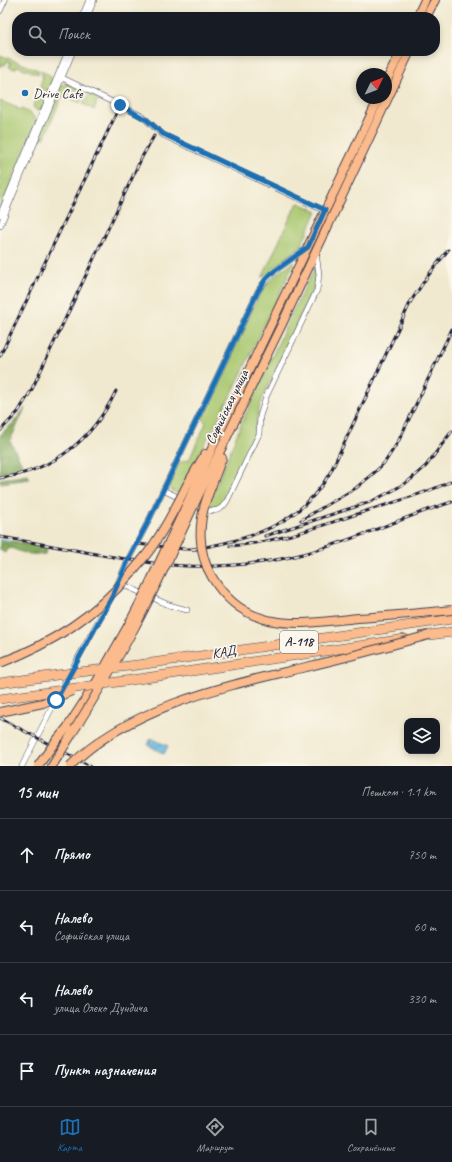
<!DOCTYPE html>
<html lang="ru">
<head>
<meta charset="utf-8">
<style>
  :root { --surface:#171b24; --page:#242831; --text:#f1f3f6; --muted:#9ea1a6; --line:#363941; --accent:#1f6fb2 }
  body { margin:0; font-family:Caveat,sans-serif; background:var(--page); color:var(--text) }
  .controls { position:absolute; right:12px; bottom:12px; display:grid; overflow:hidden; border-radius:8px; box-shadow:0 2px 6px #0003 }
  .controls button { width:36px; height:36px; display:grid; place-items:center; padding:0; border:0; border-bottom:1px solid var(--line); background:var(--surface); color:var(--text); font:20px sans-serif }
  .compass { position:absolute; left:356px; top:68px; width:36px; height:36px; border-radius:50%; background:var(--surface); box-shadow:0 2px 6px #0003; rotate:47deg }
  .stop { position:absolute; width:12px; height:12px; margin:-9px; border:3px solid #1f6fb2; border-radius:50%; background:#fff }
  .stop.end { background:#1f6fb2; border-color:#fff; box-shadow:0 1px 4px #0008 }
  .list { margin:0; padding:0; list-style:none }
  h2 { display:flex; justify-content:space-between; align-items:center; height:52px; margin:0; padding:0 16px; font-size:17px }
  h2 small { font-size:13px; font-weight:400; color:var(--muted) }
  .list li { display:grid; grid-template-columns:26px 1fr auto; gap:12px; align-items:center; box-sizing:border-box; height:72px; padding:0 16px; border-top:1px solid var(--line) }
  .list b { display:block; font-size:15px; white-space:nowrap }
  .list p { margin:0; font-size:13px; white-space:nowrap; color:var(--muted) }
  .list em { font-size:13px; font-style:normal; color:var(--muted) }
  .icon { flex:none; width:22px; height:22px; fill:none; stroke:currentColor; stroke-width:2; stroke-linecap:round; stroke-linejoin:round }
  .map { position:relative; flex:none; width:452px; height:766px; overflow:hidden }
  .search { position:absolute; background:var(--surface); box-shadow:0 2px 6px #0003; left:12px; right:12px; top:12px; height:44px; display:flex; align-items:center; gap:10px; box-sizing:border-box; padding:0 14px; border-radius:16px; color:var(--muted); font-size:15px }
  .sheet { height:340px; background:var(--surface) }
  nav { display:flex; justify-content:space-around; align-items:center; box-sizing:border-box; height:56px; border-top:1px solid var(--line); background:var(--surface); font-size:11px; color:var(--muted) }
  nav a { display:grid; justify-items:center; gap:2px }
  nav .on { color:var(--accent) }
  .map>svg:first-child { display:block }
  .green { fill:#a9c76e; stroke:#667454 }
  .forest { fill:url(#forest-crowns); stroke:#54674e }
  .water { fill:url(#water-waves); stroke:#416a8b }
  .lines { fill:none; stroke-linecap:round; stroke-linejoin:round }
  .stream { stroke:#60b3db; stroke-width:1.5 }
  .street-casing { stroke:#414051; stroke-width:6 }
  .primary-casing { stroke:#414051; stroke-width:10 }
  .highway-casing { stroke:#414051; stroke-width:10 }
  .street { stroke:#fff; stroke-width:5 }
  .primary { stroke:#fbbb8c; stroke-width:8 }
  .highway { stroke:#fbbb8c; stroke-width:9 }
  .rail-casing { stroke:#22223b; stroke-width:3 }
  .rail { stroke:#fbf7ec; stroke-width:1.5; stroke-dasharray:4.5; stroke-linecap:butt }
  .primary-bridge-casing { stroke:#414051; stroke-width:10; stroke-linecap:butt }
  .highway-bridge-casing { stroke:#414051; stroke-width:10; stroke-linecap:butt }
  .primary-bridge { stroke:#fbbb8c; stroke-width:8 }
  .highway-bridge { stroke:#fbbb8c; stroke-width:9 }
  .route { stroke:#1f6fb2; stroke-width:5 }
  .poi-dot { fill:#1f6fb2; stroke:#fbf7ec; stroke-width:1.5 }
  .labels { text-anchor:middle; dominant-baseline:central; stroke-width:3.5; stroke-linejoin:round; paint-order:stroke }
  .shield { fill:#fbf7ec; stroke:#636270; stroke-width:1 }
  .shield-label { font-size:13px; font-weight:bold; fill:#22223b }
  .poi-label { font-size:14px; fill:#22223b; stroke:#fbf7ec; text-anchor:start }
  .street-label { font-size:14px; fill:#22223b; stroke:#fbf7ec }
</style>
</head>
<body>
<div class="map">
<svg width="452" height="766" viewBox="0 0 452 766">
  <defs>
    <pattern id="forest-crowns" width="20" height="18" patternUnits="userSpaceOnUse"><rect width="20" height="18" fill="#86ac61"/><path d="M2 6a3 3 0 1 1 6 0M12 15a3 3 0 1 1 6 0" fill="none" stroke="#6d8c51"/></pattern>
    <pattern id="water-waves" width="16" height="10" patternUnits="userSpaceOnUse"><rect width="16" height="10" fill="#60b3db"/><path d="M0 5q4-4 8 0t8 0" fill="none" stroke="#4f91b3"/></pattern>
  </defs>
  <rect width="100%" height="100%" fill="#fbf7ec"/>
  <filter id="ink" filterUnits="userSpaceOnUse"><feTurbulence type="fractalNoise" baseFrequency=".025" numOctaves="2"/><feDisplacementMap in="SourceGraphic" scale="8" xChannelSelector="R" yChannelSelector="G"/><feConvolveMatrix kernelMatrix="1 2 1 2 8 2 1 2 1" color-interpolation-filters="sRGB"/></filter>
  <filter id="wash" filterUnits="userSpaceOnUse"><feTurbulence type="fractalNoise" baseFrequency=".012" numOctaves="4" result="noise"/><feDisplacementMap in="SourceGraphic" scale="16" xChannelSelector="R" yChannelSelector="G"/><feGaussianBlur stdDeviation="0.9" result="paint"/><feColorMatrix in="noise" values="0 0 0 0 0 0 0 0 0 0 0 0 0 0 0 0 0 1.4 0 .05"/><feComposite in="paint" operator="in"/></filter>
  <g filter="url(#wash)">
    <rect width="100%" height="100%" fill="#f1e9cf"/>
    <g class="green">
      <path d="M0,55L46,73C50,76 53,78 51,83L52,84L50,89L45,91L41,89L40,86L43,76L41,75L42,72L39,71L38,74L17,66L15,69L9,67L11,63L7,61L5,65L2,64L0,67Z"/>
      <polygon points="66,83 83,91 83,95 80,103 66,97 62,96 44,139 40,135 60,87"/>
      <polygon points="90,94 98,98 94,110 83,104 87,97"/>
      <polygon points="37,96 43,96 45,98 45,101 42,109 37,111 33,107"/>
      <path d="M0,101L18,108L17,109L21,110L22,109C29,113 34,114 36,122L0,210Z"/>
      <polygon points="299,203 317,211 301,246 262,278 296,205"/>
      <path d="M294,261V263L234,389L183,484L211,498L240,427L290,317L315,267V285L263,397L259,409L254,437L223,502L215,508H208L171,490L168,485C173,474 175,460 189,460L206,423L202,418L201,415L261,291L272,278L292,262Z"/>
    </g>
    <g class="forest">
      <polygon points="25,408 10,441 23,466 5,473 0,474 0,435 13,423"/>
      <polygon points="28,475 30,479 0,483 0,479"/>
      <path d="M0,539L46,547L47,551L45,554C33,555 23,554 12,548L6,550L5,553L0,550Z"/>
    </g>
    <polygon class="water" points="151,738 168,746 164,754 148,745"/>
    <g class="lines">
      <polyline class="stream" points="0,540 10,541"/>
    </g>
  </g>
  <g filter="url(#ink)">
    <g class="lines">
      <g class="street-casing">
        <g id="street">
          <polyline points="0,11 5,0"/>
          <polyline points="82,17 89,0"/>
          <polyline points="87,17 94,0"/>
          <polyline points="58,76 142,116 163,135 325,211"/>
          <polyline points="0,215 68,51"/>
          <polyline points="0,226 73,51"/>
          <polyline points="163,490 182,499"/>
          <path d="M193,504C206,510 218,517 227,501L259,434L260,416L266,397L317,290L319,274L316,253"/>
          <polyline points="119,583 169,605 187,610"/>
          <path d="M117,585L130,556L148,522L258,291C270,272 289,260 307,248"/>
          <polyline points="60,691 111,598"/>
          <polyline points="22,766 57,698"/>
        </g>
      </g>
      <g class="primary-casing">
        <g id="primary">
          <polyline points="417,17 425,0"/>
          <polyline points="426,17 435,0"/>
          <polyline points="386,82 401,51"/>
          <polyline points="187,485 205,454"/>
          <polyline points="194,489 218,435 379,98"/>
          <polyline points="200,492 282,324 410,51"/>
          <polyline points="208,495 222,458"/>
          <polyline points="67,728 96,683"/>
          <polyline points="52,766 57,758"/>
        </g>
      </g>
      <g class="highway-casing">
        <g id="highway">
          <polyline points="422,636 452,632"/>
          <polyline points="145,664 452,619"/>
          <polyline points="145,678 405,639"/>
          <polyline points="0,683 64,674"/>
        </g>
      </g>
      <use href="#street" class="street"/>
      <use href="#primary" class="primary"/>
      <use href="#highway" class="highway"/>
      <g class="rail-casing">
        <g id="rail">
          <polyline points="0,356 118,110"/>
          <polyline points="0,431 18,412 31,391 142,157 154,136"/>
          <path d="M0,478C54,471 93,439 116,391"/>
          <polyline points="301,520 356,488 376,471 385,462 398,442 452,329"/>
          <polyline points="265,536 370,502 392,491 410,480 426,466 452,431"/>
          <path d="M0,537C32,542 64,548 96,554C125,559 155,565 186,566C225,567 265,564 303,554C354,541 402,517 452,502"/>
          <polyline points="137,544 184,549 198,549"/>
          <path d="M230,546C275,543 317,527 360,513C391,503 422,495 452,481"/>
          <path d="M193,549C250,540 301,525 331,471L411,301L427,277L448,250"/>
          <polyline points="0,718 90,766"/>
        </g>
      </g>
      <use href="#rail" class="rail"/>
      <g class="primary-bridge-casing">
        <g id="primary-bridge">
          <path d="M208,495C198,521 197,552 212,577C246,635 301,624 358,618C390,616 421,613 452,610"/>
          <path d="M0,663C53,643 95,616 132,572C139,563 148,554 154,544C167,525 177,505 187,485"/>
          <polyline points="96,683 128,626 146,591 194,489"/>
          <polyline points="0,712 43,703 72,691"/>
          <path d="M57,758C83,716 109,675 132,632C157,586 178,539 200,492"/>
          <polyline points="38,766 56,741 67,728"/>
          <path d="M70,766C130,706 226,686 306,667C348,657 389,646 429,635"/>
        </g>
      </g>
      <g class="highway-bridge-casing">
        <g id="highway-bridge">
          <polyline points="64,674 145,664"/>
          <polyline points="0,699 145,678"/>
        </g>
      </g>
      <use href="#primary-bridge" class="primary-bridge"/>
      <use href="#highway-bridge" class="highway-bridge"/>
    </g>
  </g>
  <g class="lines" filter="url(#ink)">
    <polyline class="route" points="56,700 112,597 130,556 148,522 258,291 266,279 272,273 308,247 325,210 163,134 147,120 120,105"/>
  </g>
  <circle class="poi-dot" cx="25" cy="93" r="4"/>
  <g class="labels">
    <rect class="shield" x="280" y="631" width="38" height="22" rx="3"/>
    <g class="shield-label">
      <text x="299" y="642">А-118</text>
    </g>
    <g class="poi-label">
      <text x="33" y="93">Drive Cafe</text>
    </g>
    <g class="street-label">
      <text transform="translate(227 407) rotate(-64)">Софийская улица</text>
      <text transform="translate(224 652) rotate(-9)">КАД</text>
    </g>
  </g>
</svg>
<div class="controls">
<button><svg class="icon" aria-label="layers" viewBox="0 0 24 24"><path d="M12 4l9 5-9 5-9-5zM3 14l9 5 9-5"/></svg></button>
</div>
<svg class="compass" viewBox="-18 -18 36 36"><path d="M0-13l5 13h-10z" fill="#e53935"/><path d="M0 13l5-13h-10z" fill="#9ea1a6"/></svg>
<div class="stop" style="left:56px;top:700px"></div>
<div class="stop end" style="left:120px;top:105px"></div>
<div class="search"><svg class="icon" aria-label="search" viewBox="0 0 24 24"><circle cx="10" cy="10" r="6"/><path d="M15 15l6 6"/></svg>Поиск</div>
</div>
<section class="sheet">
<h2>15 мин<small>Пешком · 1.1 km</small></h2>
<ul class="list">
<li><svg class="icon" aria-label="ahead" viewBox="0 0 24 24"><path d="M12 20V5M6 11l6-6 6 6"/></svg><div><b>Прямо</b></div><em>750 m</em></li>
<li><svg class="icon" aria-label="left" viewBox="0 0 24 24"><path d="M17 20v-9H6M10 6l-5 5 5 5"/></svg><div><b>Налево</b><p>Софийская улица</p></div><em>60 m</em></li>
<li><svg class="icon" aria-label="left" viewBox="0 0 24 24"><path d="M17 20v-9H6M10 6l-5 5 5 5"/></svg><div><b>Налево</b><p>улица Олеко Дундича</p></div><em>330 m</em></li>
<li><svg class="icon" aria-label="arrive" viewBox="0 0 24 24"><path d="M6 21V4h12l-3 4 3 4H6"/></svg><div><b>Пункт назначения</b></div></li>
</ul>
</section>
<nav>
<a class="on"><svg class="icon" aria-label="map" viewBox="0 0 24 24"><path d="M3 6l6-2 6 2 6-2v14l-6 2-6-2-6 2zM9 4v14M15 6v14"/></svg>Карта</a>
<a><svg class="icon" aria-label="directions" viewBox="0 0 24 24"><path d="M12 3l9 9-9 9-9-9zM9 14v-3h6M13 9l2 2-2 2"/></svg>Маршрут</a>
<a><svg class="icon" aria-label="saved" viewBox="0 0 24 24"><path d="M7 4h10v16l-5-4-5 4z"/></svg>Сохранённые</a>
</nav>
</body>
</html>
